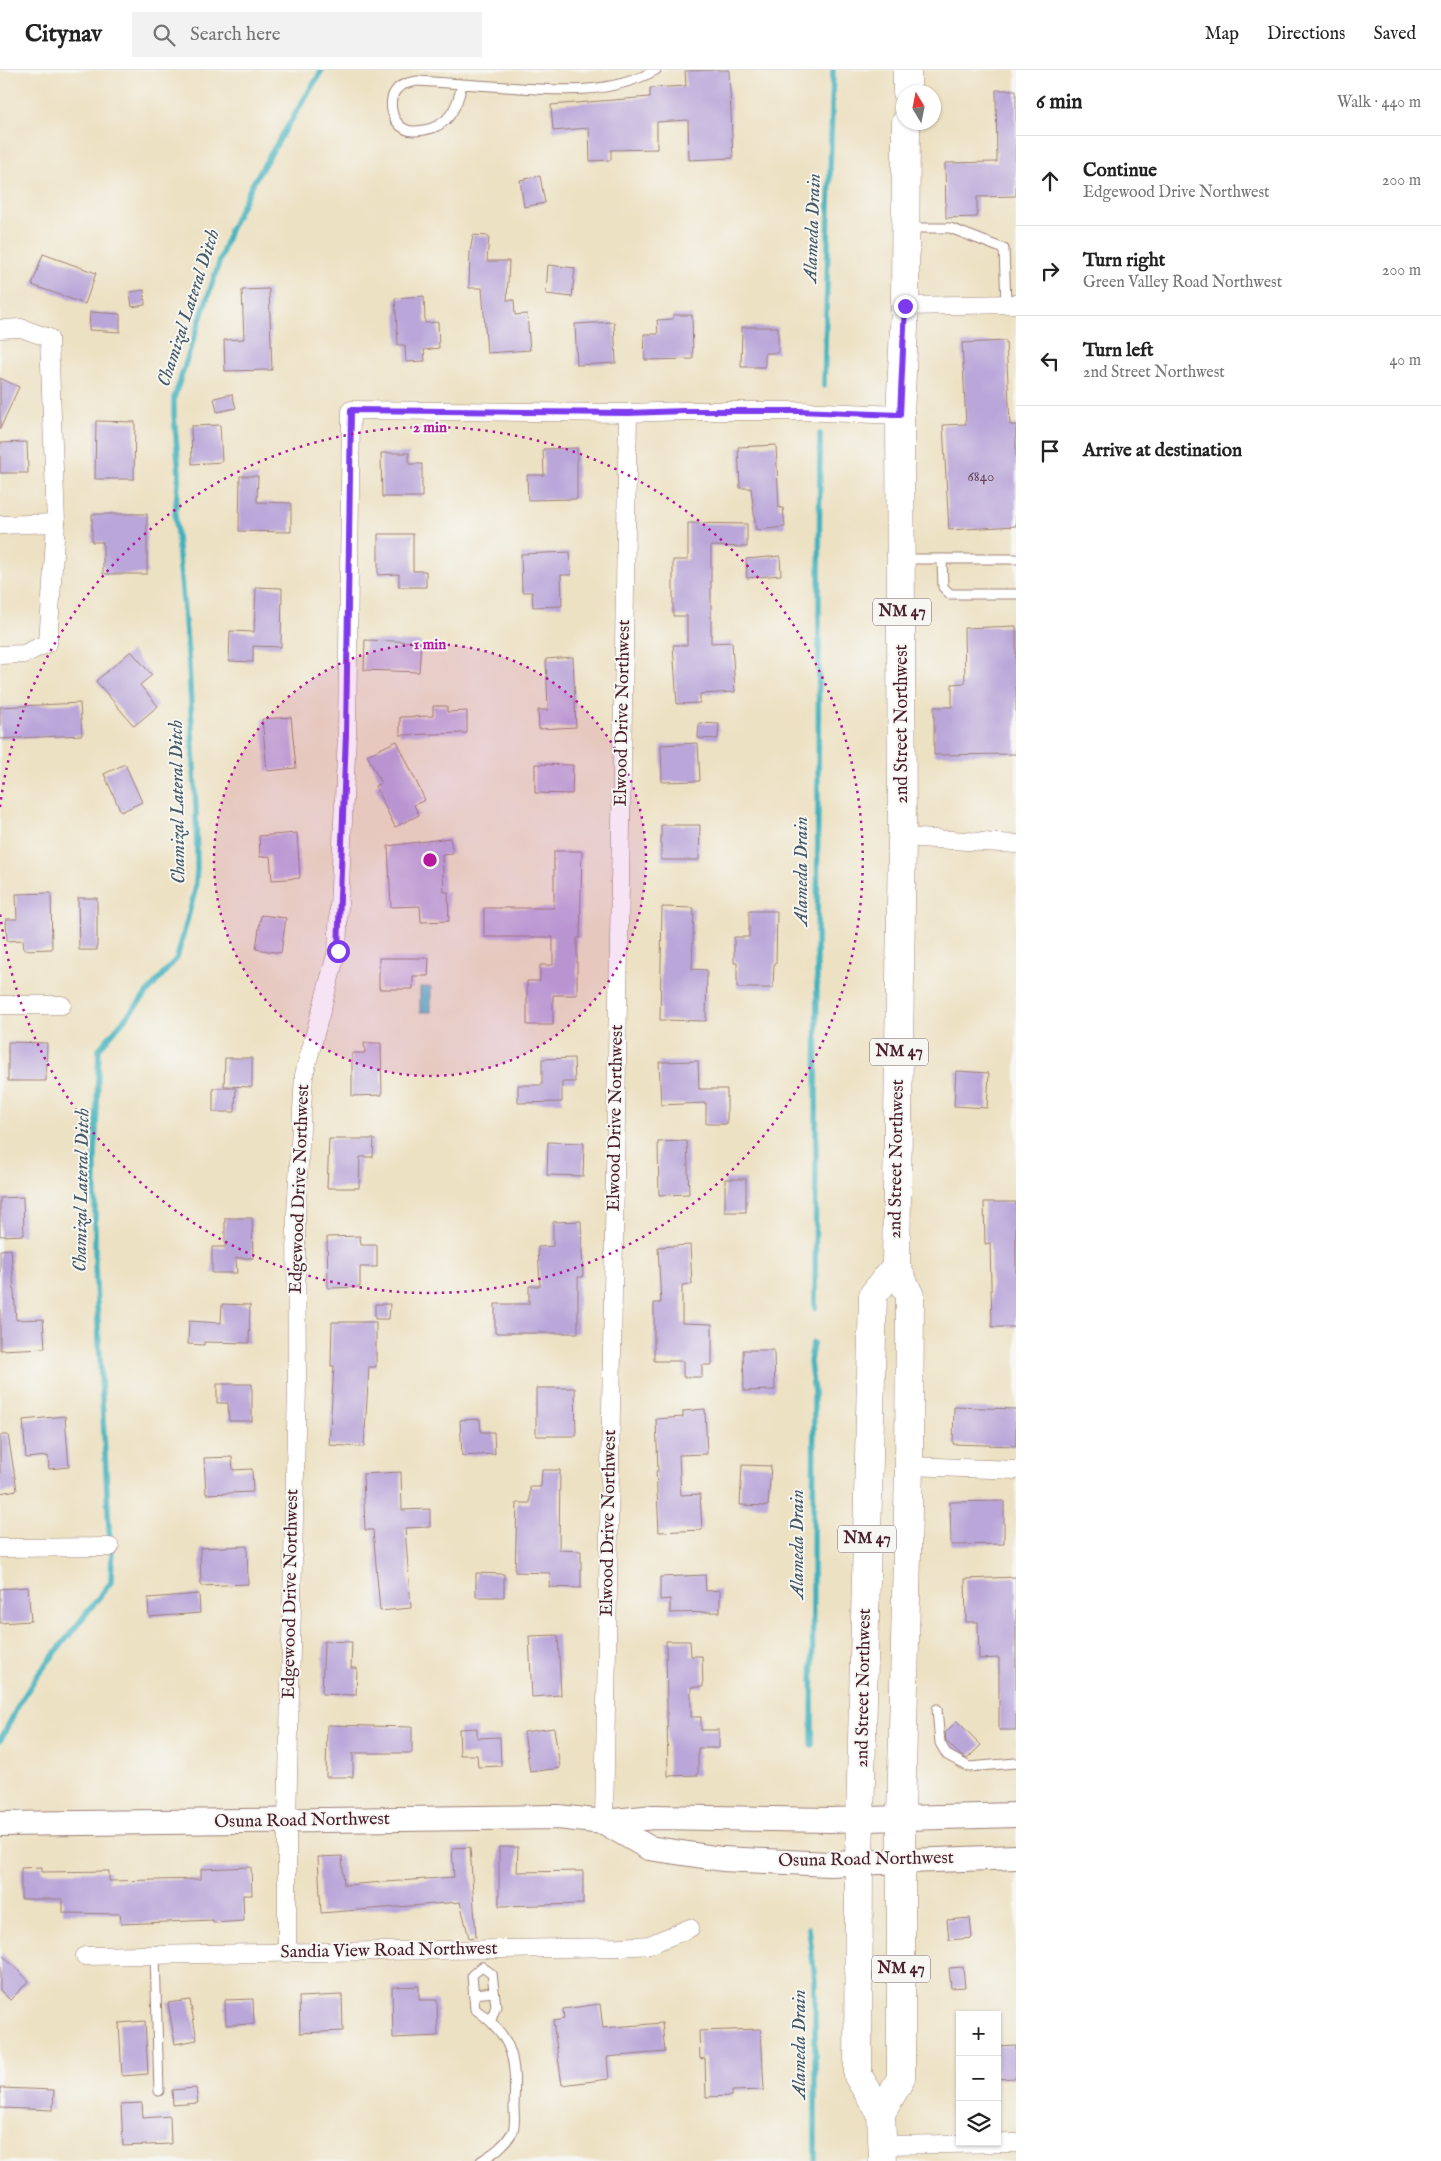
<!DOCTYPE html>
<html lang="en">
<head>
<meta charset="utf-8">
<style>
  :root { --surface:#fff; --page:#f2f2f2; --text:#222; --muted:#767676; --line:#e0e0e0 }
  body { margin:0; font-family:"IM FELL English",serif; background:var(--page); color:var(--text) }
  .controls { position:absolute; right:15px; bottom:15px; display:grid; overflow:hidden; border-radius:0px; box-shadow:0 1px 4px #0004 }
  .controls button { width:45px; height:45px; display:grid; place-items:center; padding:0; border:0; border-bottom:1px solid var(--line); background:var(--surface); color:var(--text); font:25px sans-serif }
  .compass { position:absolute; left:896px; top:15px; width:45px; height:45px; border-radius:50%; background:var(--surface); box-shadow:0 1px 4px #0004; rotate:350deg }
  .stop { position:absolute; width:15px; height:15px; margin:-11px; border:4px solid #7c3aed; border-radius:50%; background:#fff }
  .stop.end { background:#7c3aed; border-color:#fff; box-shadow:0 1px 5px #0008 }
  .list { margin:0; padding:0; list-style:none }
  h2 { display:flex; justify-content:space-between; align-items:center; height:65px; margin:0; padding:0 20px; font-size:21px }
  h2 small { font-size:16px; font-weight:400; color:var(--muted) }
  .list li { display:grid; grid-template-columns:32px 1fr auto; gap:15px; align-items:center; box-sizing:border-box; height:90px; padding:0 20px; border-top:1px solid var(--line) }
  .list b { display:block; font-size:19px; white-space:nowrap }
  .list p { margin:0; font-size:16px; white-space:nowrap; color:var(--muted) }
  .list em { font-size:16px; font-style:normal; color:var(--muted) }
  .icon { flex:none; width:28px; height:28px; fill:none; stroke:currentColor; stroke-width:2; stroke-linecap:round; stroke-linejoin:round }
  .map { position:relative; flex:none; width:1016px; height:2091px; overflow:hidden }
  header { display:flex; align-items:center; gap:30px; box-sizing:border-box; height:70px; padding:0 25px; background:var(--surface); border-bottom:1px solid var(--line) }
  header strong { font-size:24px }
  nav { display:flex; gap:28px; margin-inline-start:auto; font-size:18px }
  .search { width:350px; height:45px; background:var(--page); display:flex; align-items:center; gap:12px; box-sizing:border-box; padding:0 18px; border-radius:0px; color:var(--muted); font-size:19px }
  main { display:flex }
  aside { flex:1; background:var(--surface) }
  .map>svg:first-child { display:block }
  .water { fill:#43b2be; stroke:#466874 }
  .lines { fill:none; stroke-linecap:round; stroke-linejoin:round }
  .stream { stroke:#43b2be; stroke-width:5.5 }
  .building { fill:#baa6d9 }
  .lane-casing { stroke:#9c8077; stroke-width:11 }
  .street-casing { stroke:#9c8077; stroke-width:19 }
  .secondary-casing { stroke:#9c8077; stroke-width:26 }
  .primary-casing { stroke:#9c8077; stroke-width:29 }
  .lane { stroke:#fff; stroke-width:9 }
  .street { stroke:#fff; stroke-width:18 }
  .secondary { stroke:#fff; stroke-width:24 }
  .primary { stroke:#fff; stroke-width:28 }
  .route { stroke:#7c3aed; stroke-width:6 }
  .ring { fill:none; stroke:#b5179e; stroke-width:2.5; stroke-dasharray:2.5 5 }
  .labels { text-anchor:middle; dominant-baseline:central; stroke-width:4; stroke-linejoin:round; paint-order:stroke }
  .number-label { font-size:15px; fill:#664156 }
  .shield { fill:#f6f6f2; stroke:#7e6067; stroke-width:1 }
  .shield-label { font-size:16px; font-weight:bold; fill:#4a1f2b }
  .street-label { font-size:18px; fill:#4a1f2b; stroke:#f6f6f2 }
  .water-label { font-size:19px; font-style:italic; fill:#475a66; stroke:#f6f6f2 }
  .centre { fill:#b5179e; stroke:#f6f6f2; stroke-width:2.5 }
  .ring-label { font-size:15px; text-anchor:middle; font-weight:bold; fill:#b5179e; stroke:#f6f6f2; stroke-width:4; stroke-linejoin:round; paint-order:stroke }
</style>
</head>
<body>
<header>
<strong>Citynav</strong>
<div class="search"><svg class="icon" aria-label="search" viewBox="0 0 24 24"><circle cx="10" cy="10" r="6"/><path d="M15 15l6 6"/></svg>Search here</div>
<nav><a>Map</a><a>Directions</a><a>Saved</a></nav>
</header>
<main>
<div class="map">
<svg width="1016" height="2091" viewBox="0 0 1016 2091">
  <rect width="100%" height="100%" fill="#f6f6f2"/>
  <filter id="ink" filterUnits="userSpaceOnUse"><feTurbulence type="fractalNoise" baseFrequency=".02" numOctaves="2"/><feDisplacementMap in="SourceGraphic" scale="10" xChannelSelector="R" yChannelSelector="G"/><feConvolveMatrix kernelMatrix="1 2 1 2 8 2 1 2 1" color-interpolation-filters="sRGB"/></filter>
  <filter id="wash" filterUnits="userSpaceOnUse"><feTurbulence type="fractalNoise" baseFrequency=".0096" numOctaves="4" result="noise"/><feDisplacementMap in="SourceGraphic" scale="20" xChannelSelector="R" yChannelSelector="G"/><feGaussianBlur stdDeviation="1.12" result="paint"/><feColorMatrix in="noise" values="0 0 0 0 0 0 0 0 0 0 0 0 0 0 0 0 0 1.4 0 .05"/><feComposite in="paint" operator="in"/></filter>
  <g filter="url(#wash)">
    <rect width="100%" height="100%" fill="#ede1c3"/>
    <rect class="water" x="420" y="917" width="11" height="25"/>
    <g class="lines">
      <g class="stream">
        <polyline points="824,316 833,0"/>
        <polyline points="815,1238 820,364"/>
        <polyline points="0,1671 19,1634 37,1606 111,1512 112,1484 109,1459 95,1197 95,1088 99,979 177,888 195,821 197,799 196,740 189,595 175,444 179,403 174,345 174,328 230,160 253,113 322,0"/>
        <polyline points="812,1675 814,1322 810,1292 813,1273"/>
        <polyline points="809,1858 815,1910 815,2091"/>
      </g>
    </g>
    <g id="blocks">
      <g class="building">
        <polygon points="719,0 729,0 733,88 689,90 688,50 657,52 657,79 611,80 611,90 590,91 589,58 553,61 551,35 650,27 650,18 686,16 685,1"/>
        <polygon points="996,20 1016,20 1016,126 977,127 977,147 946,148 945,93 997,92"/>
        <polygon points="540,106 545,133 524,137 520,110"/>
        <polygon points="473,165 489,166 487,191 509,191 507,230 514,230 515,245 527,244 530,280 487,283 482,218 469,218 470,182"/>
        <polygon points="43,184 96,203 85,234 32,215"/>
        <polygon points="548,195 575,198 572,227 546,224"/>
        <polygon points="269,219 272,300 225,301 224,270 244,269 242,220"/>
        <polygon points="144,220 145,235 132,237 130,222"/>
        <polygon points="424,226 425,253 438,252 439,278 424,280 425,291 406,292 405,275 398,275 395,228"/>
        <polygon points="90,242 120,244 120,262 89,260"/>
        <polygon points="673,245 692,245 693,289 645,290 644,264 658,264 657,250 673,249"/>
        <polygon points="614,252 616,293 577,295 575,254"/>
        <polygon points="742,257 778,257 778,283 765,283 765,297 741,297"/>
        <polygon points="1006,271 1010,355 1016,355 1016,456 949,460 943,355 966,354 962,273"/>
        <polygon points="0,308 19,317 0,359"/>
        <polygon points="232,324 236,338 217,342 214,328"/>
        <polygon points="96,351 135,352 134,409 95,409"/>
        <polygon points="220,355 222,392 192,394 191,356"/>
        <polygon points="27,372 28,403 0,403 0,373"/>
        <polygon points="776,375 779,438 783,438 785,457 756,460 751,418 740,418 738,377"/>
        <polygon points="577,378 577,429 528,430 527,405 544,405 543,379"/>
        <polygon points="381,383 409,383 409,394 422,394 422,427 382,427"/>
        <polygon points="240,406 258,406 257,432 291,433 291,462 239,461"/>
        <polygon points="92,444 147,444 147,504 103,504 103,472 92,472"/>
        <polygon points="688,453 747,454 747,477 711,476 711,573 732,572 735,622 700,624 700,633 677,634 673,575 687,575 687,546 673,546 673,490 688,490"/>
        <polygon points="378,464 413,464 413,501 426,501 426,517 399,517 399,504 378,505"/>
        <polygon points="570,482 571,505 561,505 562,536 533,537 532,522 522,522 521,484"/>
        <polygon points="780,486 781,505 747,508 746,489"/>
        <polygon points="256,517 282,518 281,577 253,576 253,592 229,591 230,561 254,562"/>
        <polygon points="1016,556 1016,684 934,685 934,637 952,637 952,614 965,613 964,558"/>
        <polygon points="365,570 421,572 419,602 364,600"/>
        <polygon points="131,581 152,605 140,615 158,636 134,656 96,611"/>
        <polygon points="573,587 576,657 539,659 538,640 548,640 546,589"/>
        <polygon points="80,633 82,665 0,669 0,637"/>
        <polygon points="433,636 447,636 447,642 467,641 467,663 400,665 400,647 433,646"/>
        <polygon points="291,647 296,698 267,701 262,649"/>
        <polygon points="699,653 719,654 718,669 698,668"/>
        <polygon points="397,671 425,730 414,735 419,745 395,757 375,716 381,713 367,685"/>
        <polygon points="698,673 700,711 662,712 661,675"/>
        <polygon points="125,694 142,732 121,742 104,704"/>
        <polygon points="535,694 573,695 572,724 535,723"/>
        <polygon points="661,755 700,755 699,790 661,790"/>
        <polygon points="297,763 300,808 272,810 270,786 260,787 259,766"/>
        <polygon points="450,768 453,784 442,785 444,822 448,822 449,851 421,852 420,836 391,837 388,776"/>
        <polygon points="554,781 582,781 580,868 577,868 577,925 553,925 553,955 527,955 527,911 540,911 540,895 553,895 553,867 484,867 484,838 554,838"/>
        <polygon points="51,823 52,879 24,880 23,870 7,871 6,849 17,849 16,824"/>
        <polygon points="78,828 97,828 97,880 79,880"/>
        <polygon points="662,837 694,838 692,899 707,900 706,951 660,950"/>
        <polygon points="749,841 777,841 776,894 774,894 773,918 737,918 737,893 734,893 734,867 749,867"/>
        <polygon points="261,845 286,848 281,883 256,879"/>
        <polygon points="379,888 429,888 428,906 413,906 413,919 379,919"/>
        <polygon points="8,972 47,973 46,1011 8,1011"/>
        <polygon points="364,973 381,973 382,1025 352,1026 352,983 365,983"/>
        <polygon points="225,988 252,988 252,1017 224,1016"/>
        <polygon points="574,988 575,1012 562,1012 562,1032 518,1033 518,1015 542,1015 542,989"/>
        <polygon points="698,991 699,1019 727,1019 727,1054 706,1054 706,1033 661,1035 659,992"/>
        <polygon points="956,1001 989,1003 987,1038 954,1036"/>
        <polygon points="213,1018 236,1018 235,1042 213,1042"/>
        <polygon points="329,1069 374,1069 373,1087 360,1087 359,1118 327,1118"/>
        <polygon points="687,1071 689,1124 659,1125 658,1072"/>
        <polygon points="548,1072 584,1073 583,1106 547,1105"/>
        <rect x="725" y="1109" width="21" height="33"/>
        <polygon points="23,1127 24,1165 0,1166 0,1128"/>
        <polygon points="984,1132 1016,1132 1016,1257 992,1257 990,1173 985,1174"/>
        <polygon points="225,1148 252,1148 253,1188 236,1188 237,1203 212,1203 212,1177 225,1177"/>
        <polygon points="581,1151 583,1207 578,1207 578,1263 495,1263 495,1234 529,1234 529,1216 540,1216 538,1177 553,1176 553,1152"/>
        <polygon points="360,1166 361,1175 377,1175 377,1197 360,1197 360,1217 328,1218 327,1167"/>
        <polygon points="690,1175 692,1214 682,1215 682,1253 712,1254 712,1295 702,1295 702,1307 683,1307 683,1291 654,1291 654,1233 661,1233 658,1177"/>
        <polygon points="11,1179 16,1250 43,1249 45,1278 0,1280 0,1180"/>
        <polygon points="222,1234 250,1235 249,1273 204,1272 204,1275 188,1274 189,1251 221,1253"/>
        <polygon points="375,1234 390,1234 389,1249 375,1249"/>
        <polygon points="332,1252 376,1252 376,1297 369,1297 364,1377 329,1375 334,1296 331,1296"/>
        <polygon points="743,1280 774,1280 775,1320 744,1321"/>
        <polygon points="217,1314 252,1314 252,1351 229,1351 228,1333 217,1333"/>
        <polygon points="536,1318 575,1318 576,1366 536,1366"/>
        <polygon points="954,1337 1016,1339 1016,1376 953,1374"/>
        <polygon points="705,1339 707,1384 679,1385 681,1425 700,1424 702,1460 659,1462 656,1401 658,1401 656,1349 683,1347 683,1341"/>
        <polygon points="65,1346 69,1397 49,1399 48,1386 26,1388 23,1350"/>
        <polygon points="480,1349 481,1362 494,1362 495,1384 462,1386 460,1350"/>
        <polygon points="0,1365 8,1365 17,1420 0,1423"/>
        <polygon points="232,1387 233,1400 252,1399 253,1422 206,1424 204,1388"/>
        <polygon points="742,1395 771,1396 768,1436 740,1435"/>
        <polygon points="542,1400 560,1400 559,1480 581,1481 581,1518 549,1517 550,1503 515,1502 517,1433 530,1433 530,1417 541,1417"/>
        <polygon points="401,1402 402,1440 430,1439 430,1457 405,1458 411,1538 380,1541 373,1460 365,1460 363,1404"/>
        <polygon points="1004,1431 1004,1474 951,1475 950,1432"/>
        <polygon points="247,1476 248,1514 201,1516 200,1478"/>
        <polygon points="476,1503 504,1504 504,1527 476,1527"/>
        <polygon points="705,1505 706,1521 720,1520 720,1542 670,1543 670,1529 660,1530 660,1507"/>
        <polygon points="1016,1507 1016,1660 999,1660 999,1588 979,1589 978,1552 966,1552 965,1509"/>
        <polygon points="28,1517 31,1551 0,1553 0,1519"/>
        <polygon points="199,1524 200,1543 149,1547 148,1528"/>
        <polygon points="558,1565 561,1625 532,1627 529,1566"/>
        <polygon points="324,1571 352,1572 351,1598 357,1598 356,1625 322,1624"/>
        <polygon points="666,1571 690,1571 691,1586 702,1586 703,1617 691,1617 691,1647 701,1647 701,1660 719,1660 719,1678 698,1678 698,1705 668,1706"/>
        <polygon points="957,1651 981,1675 967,1689 960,1685 946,1671 945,1663"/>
        <polygon points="327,1655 412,1657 412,1683 353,1683 353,1707 326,1707"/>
        <polygon points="477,1658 477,1668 500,1667 501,1696 478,1697 477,1685 460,1685 459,1659"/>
        <polygon points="554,1658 560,1698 530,1702 524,1662"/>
        <polygon points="470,1777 476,1867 469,1868 460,1832 321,1843 318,1787 342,1786 344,1815 454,1807 452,1778"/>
        <polygon points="499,1777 518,1777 517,1802 583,1801 583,1834 499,1836"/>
        <polygon points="42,1797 42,1802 109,1801 109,1811 201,1809 201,1799 251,1797 252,1825 243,1825 244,1851 213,1853 213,1850 121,1854 120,1844 63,1843 63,1829 21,1829 21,1798"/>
        <polygon points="970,1848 972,1868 949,1870 947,1850"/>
        <polygon points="0,1883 29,1911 10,1930 0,1920"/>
        <polygon points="963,1897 965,1917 951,1918 949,1898"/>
        <polygon points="419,1916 419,1930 437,1930 438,1966 393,1968 392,1917"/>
        <polygon points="342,1925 343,1961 300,1963 299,1927"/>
        <polygon points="253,1929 254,1954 226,1955 225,1930"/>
        <polygon points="190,1930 197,1970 175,1974 168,1933"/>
        <polygon points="600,1934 603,1958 662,1953 665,1982 607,1987 609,2009 562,2015 553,1951 564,1949 563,1939"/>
        <polygon points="145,1951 148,2004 122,2006 119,1953"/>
        <polygon points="761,1959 764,2020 732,2021 732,2026 706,2027 705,1988 700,1989 699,1961"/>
        <polygon points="1016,1975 1016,2008 997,2009 997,1976"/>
        <polygon points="0,2018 54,2020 53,2040 0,2038"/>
        <polygon points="196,2018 198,2033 173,2035 172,2020"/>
        <polygon points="142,2033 143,2048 170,2046 171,2074 123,2076 121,2034"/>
      </g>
    </g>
  </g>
  <g filter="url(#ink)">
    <use href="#blocks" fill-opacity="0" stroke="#9c8077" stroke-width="1"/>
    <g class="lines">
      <g class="lane-casing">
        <g id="lane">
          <path d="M462,14C457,38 449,56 424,60C418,61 410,62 405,59C391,52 387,30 397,19C402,13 412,12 418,11C448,13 477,15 506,17C558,21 610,25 656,0"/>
          <polyline points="908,158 950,158 1004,179 1006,234"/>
          <polyline points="904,489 1016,489"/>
          <polyline points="942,489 943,517 950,524 1016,524"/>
          <polyline points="937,1639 940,1673 947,1685 969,1697 1016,1693"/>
          <polyline points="155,1885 159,2021"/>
          <polyline points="482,1897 492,1904 496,1936 491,1950"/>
          <polyline points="474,1924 494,1922"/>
          <path d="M481,2091C494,2083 504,2076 512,2063C516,2057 514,2044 514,2037C516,1991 515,1967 475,1939L472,1905L482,1897"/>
        </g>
      </g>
      <g class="street-casing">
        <g id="street">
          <polyline points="905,236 1016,234"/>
          <polyline points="0,259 21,258 49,268 56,453 48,573 24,584 0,585"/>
          <polyline points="0,455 56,453"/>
          <polyline points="902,767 1016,774"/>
          <polyline points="0,935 62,935"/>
          <polyline points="909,1396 1016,1400"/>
          <polyline points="0,1478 110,1477"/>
          <polyline points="604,1752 628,343"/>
          <polyline points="287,1883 287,1752 297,1315 296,1144 304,1005 337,881 347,664 351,340 628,343 684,341 798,341 900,345"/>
          <polyline points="85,1886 621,1877 649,1875 690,1858"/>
          <polyline points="882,2075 1016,2073"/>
        </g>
      </g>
      <g class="secondary-casing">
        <g id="secondary">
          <polyline points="604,1752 649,1778 722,1789 829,1794 1016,1787"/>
          <polyline points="0,1754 558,1747 604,1752 654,1747 830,1750 1016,1745"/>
        </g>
      </g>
      <g class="primary-casing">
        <g id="primary">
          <polyline points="907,22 907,0"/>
          <polyline points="881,2043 901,2008 901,1748 909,1396 910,1226 896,1196 902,767 900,345 905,236 906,52"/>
          <polyline points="883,2091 881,2043 858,2006 859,1791 873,1225 896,1196"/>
        </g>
      </g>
      <use href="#lane" class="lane"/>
      <use href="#street" class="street"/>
      <use href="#secondary" class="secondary"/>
      <use href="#primary" class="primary"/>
    </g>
  </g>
  <g class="lines" filter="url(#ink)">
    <polyline class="route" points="338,881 346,664 351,340 628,343 684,341 798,341 900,345 905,236"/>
  </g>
  <circle cx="430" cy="790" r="216" fill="#b5179e" fill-opacity=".12"/>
  <g class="ring">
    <circle cx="430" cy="790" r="216"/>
    <path d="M0 737A433 433 0 1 1 0 843"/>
  </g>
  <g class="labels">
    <g class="number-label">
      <text x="981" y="406">6840</text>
    </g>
    <g class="shield">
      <rect x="873" y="528.5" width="58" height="27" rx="4"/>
      <rect x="870" y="968.5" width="58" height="27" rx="4"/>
      <rect x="838" y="1455.5" width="58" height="27" rx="4"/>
      <rect x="872" y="1885.5" width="58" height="27" rx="4"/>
    </g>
    <g class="shield-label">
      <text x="902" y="542">NM 47</text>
      <text x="899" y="982">NM 47</text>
      <text x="867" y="1469">NM 47</text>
      <text x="901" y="1899">NM 47</text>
    </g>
    <g class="street-label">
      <text transform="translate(623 643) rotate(-89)">Elwood Drive Northwest</text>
      <text transform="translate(902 654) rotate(-90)">2nd Street Northwest</text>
      <text transform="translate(616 1048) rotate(-89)">Elwood Drive Northwest</text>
      <text transform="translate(897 1089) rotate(-89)">2nd Street Northwest</text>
      <text transform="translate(300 1119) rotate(-88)">Edgewood Drive Northwest</text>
      <text transform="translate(609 1453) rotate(-89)">Elwood Drive Northwest</text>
      <text transform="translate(291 1524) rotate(-89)">Edgewood Drive Northwest</text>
      <text transform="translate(864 1618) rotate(-89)">2nd Street Northwest</text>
      <text transform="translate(302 1751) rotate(-1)">Osuna Road Northwest</text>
      <text transform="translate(866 1790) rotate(-1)">Osuna Road Northwest</text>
      <text transform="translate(389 1881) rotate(-1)">Sandia View Road Northwest</text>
    </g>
    <g class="water-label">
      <text transform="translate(813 158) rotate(-88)">Alameda Drain</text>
      <text transform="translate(189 238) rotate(-72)">Chamizal Lateral Ditch</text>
      <text transform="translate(178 732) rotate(-91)">Chamizal Lateral Ditch</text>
      <text transform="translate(802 801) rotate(-90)">Alameda Drain</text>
      <text transform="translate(82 1120) rotate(-89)">Chamizal Lateral Ditch</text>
      <text transform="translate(798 1474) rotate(-90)">Alameda Drain</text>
      <text transform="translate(800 1974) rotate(-90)">Alameda Drain</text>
    </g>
  </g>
  <circle cx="430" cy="790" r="8" class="centre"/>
  <g class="ring-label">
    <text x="430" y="362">2 min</text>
    <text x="430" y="579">1 min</text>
  </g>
</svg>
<div class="controls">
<button>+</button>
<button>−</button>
<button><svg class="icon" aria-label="layers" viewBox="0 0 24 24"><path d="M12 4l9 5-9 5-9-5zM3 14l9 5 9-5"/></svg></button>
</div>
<svg class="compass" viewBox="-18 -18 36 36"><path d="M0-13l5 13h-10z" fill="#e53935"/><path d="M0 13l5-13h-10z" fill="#767676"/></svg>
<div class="stop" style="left:338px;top:881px"></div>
<div class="stop end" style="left:905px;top:236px"></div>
</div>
<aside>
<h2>6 min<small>Walk · 440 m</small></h2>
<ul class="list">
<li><svg class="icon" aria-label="ahead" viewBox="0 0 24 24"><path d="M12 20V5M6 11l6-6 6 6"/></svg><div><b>Continue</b><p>Edgewood Drive Northwest</p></div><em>200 m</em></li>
<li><svg class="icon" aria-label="right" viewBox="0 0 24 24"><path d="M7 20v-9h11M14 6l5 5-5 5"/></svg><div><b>Turn right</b><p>Green Valley Road Northwest</p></div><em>200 m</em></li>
<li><svg class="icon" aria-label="left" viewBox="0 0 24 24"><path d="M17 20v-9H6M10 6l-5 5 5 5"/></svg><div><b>Turn left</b><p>2nd Street Northwest</p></div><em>40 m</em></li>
<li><svg class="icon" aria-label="arrive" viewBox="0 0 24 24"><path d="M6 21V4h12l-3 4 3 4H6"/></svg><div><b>Arrive at destination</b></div></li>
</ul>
</aside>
</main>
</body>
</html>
